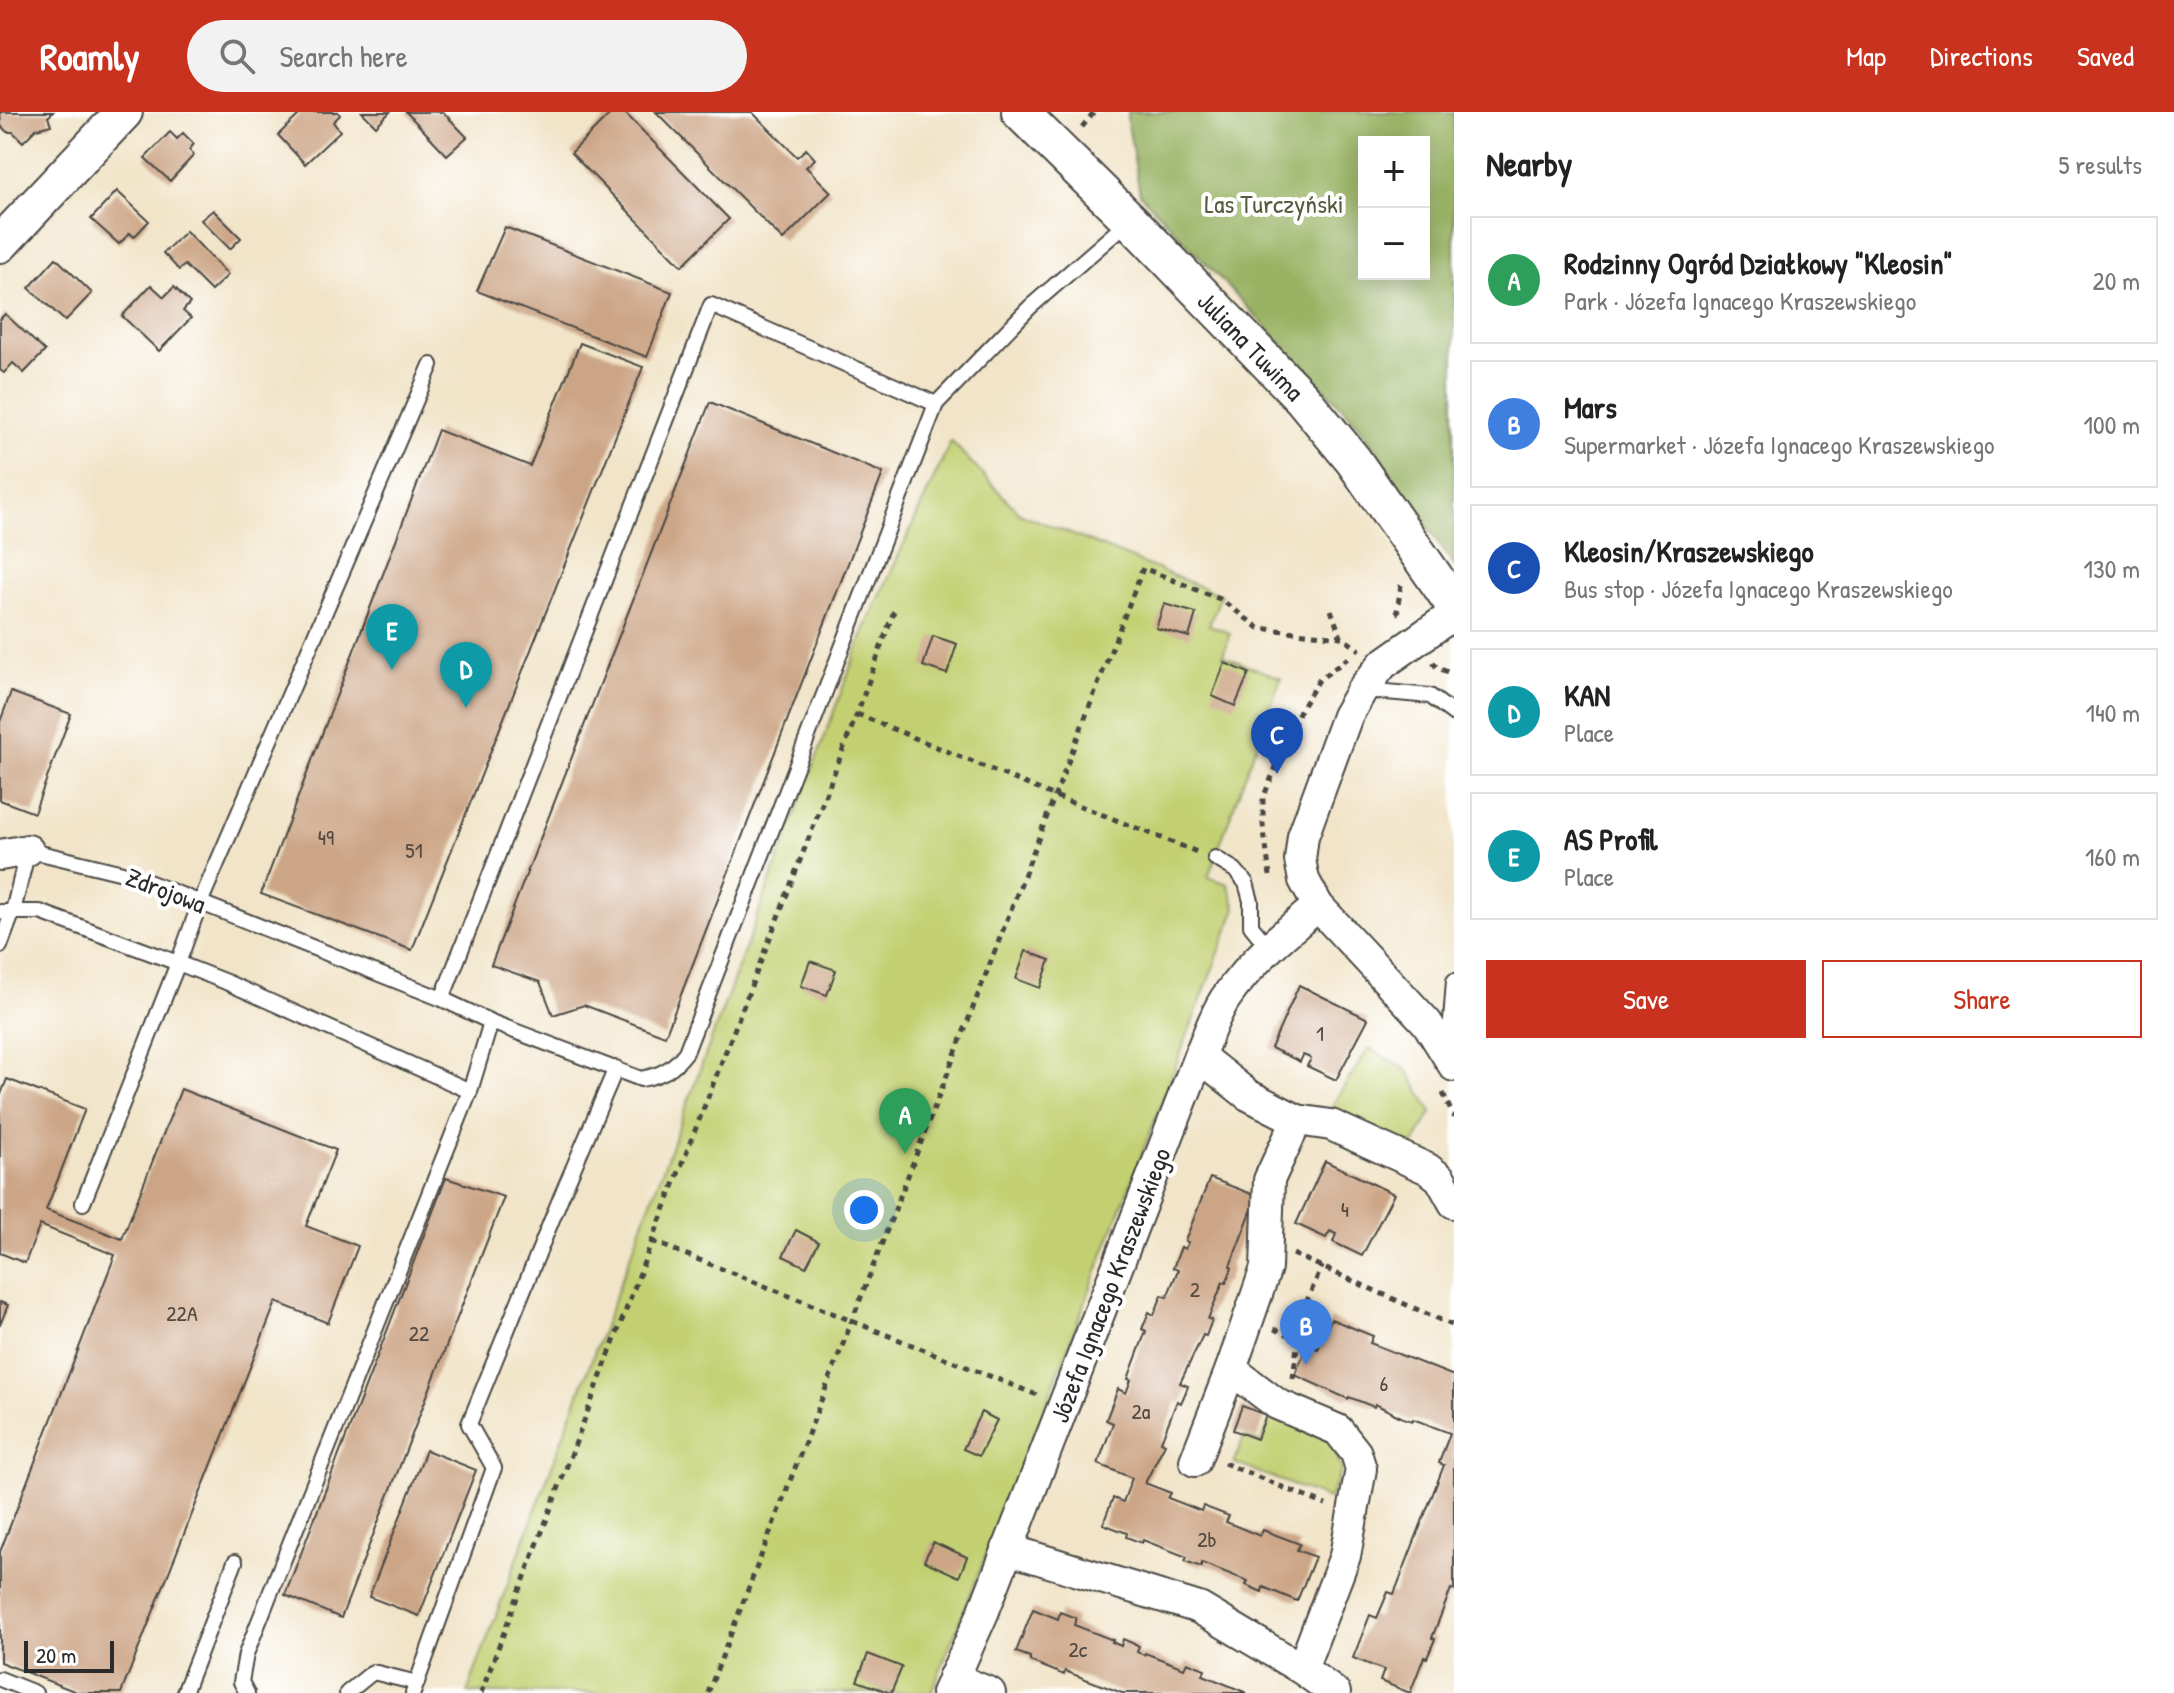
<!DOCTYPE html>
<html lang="en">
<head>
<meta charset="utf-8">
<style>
  :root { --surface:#fff; --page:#f2f2f2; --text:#222; --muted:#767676; --line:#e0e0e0; --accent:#c8321e }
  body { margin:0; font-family:"Patrick Hand",sans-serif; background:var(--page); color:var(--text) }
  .controls { position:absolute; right:24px; top:24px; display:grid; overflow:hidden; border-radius:0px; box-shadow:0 4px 20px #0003 }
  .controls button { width:72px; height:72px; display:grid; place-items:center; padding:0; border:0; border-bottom:2px solid var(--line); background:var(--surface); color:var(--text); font:40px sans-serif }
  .scale { position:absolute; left:24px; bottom:20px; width:90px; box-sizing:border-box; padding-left:8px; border:4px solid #2b2b2b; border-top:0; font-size:22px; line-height:28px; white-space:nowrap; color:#2b2b2b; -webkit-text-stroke:6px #fff; paint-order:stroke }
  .you { position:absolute; left:864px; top:1098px; width:28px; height:28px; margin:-20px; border:6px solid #fff; border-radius:50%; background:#1a73e8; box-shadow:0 0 0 12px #1a73e833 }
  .badge { display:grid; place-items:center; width:52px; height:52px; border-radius:50%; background:var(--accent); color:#fff; font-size:26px; font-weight:700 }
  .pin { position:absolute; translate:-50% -66px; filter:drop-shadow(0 2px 4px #0008) }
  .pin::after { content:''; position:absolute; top:42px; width:28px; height:24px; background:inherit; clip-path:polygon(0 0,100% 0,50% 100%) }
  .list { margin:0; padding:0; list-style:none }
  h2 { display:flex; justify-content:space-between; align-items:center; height:104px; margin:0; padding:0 32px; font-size:34px }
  h2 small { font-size:26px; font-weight:400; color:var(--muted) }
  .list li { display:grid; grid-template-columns:52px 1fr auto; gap:24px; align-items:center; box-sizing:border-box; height:128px; margin:0 16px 16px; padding:0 16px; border:2px solid var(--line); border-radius:0px }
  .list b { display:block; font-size:30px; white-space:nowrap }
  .list p { margin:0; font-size:26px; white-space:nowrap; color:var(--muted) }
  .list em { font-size:26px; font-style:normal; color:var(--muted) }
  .actions { display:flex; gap:16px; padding:24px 32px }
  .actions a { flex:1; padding:18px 0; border:2px solid var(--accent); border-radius:0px; text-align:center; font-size:28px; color:var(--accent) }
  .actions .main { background:var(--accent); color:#fff }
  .icon { flex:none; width:44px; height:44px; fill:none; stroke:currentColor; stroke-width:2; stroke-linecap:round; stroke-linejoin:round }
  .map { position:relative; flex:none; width:1454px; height:1581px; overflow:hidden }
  header { display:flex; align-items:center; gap:48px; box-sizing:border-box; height:112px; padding:0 40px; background:var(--accent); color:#fff }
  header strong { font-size:38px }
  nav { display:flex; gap:44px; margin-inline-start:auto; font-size:28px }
  .search { width:560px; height:72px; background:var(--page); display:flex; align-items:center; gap:20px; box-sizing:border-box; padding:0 28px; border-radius:44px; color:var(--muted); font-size:30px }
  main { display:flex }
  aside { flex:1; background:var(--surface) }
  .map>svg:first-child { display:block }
  .green { fill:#c2d072; stroke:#767e4e; stroke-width:2 }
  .forest { fill:#99b264; stroke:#626e48; stroke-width:2; fill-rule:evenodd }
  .building { fill:#cca586 }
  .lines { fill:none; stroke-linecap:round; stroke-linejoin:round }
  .service-casing { stroke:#494743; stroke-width:18 }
  .minor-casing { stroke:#494743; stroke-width:34 }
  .tertiary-casing { stroke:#494743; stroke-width:40 }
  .path { stroke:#494743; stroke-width:5; stroke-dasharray:6 6; stroke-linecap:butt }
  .service { stroke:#fff; stroke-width:14 }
  .minor { stroke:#fff; stroke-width:30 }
  .tertiary { stroke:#fff; stroke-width:36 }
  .labels { text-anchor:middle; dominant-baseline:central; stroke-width:8; stroke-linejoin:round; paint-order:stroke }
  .number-label { font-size:22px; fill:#534a42 }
  .park-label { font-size:26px; fill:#585d40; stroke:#fff }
  .street-label { font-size:26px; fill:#2b2b2b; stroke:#fff }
</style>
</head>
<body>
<header>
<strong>Roamly</strong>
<div class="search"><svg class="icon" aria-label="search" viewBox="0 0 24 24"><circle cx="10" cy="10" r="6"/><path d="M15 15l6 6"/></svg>Search here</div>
<nav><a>Map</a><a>Directions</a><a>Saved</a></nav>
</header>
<main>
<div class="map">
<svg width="1454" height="1581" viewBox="0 0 1454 1581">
  <rect width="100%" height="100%" fill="#fff"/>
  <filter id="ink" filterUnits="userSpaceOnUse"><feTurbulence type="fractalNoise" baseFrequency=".0125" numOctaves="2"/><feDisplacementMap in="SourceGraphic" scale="16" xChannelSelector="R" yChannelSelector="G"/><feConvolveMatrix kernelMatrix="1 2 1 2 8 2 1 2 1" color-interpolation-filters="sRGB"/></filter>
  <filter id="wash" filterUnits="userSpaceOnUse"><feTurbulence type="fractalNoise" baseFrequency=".006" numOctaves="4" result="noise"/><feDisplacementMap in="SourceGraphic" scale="32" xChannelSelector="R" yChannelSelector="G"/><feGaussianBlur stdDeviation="1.8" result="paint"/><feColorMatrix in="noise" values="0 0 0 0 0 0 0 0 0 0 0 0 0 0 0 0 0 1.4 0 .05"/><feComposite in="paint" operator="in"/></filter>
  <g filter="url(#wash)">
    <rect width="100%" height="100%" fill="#f1e4c8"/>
    <g class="green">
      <polygon points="951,329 1019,401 1221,483 1209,513 1230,521 1223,544 1281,566 1208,765 1228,772 1236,796 1048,1287 931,1581 467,1581 864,519"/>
      <polygon points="1369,936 1407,958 1432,1000 1413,1034 1329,998"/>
      <polygon points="1272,1303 1329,1327 1342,1357 1329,1387 1234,1351 1244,1325 1261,1331"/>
    </g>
    <path class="forest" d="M1128,0H1454V454L1358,312L1140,82L1127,6ZM1364,30H1424V162H1364Z"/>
    <g id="blocks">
      <g class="building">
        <polygon points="0,0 53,0 48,5 51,13 36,17 23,30 13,20 7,20 1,14"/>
        <polygon points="302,0 338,0 340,3 333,10 340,19 305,52 278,23"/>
        <polygon points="362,0 390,0 376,14"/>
        <polygon points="406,0 443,0 467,25 447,43"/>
        <polygon points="612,0 624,0 729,107 682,154 571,41"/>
        <polygon points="656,0 752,0 797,45 806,37 815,47 806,55 831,80 783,128"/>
        <polygon points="170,20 177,27 183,21 194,32 189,38 194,43 170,69 145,46"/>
        <polygon points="117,79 149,109 134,125 130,121 119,132 91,107"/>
        <polygon points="213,98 241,126 230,137 201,108"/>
        <polygon points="505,115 672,180 647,245 477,179"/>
        <polygon points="186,119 228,163 211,179 185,153 179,158 163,141"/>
        <polygon points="56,146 92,181 65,209 29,176"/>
        <polygon points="151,173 164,185 174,175 190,191 183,199 191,206 159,239 122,204"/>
        <polygon points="5,202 45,239 24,261 13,251 4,261 0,258 0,207"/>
        <polygon points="580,231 643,255 412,838 261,782 438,318 530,354"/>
        <polygon points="710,290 883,361 665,924 584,893 553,903 540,870 491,853"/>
        <polygon points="1164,492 1196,501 1189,525 1156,516"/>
        <polygon points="933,524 957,532 947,562 923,554"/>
        <polygon points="1225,551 1249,561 1235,594 1212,584"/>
        <polygon points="11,580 71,602 34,701 0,688 0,610"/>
        <polygon points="1026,839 1050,848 1040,876 1016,867"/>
        <polygon points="810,849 836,858 827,883 801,874"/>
        <polygon points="1299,873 1368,907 1336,968 1307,954 1311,947 1308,945 1303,943 1300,950 1271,936"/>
        <polygon points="7,967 85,997 46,1098 122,1127 181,977 336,1038 306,1114 358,1134 328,1211 276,1190 121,1581 79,1581 0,1550 0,1440 115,1143 40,1113 25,1151 0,1141 0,985"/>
        <polygon points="1325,1049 1394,1082 1362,1144 1333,1130 1336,1122 1330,1119 1326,1126 1296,1112"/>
        <polygon points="446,1066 504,1085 341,1506 285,1483"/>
        <polygon points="1210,1066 1257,1084 1230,1154 1232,1156 1226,1171 1223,1170 1208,1207 1212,1208 1206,1224 1203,1223 1180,1271 1188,1274 1185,1282 1181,1291 1177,1289 1161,1330 1165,1332 1145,1371 1171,1381 1168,1386 1201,1399 1203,1394 1229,1404 1226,1410 1260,1424 1263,1418 1300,1432 1297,1438 1315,1445 1297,1489 1263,1475 1262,1480 1246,1473 1248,1469 1202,1451 1201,1455 1185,1449 1187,1445 1143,1428 1142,1431 1126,1425 1127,1421 1103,1412 1113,1386 1123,1390 1132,1366 1098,1352 1113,1311 1106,1308 1118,1277 1126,1281 1131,1268 1128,1267 1146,1219 1142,1217 1149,1200 1154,1203 1162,1183 1167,1185 1178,1158 1173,1156 1181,1135 1185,1137 1188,1130 1185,1129"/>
        <polygon points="796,1118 819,1130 806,1155 783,1144"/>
        <polygon points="0,1190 8,1193 0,1213"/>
        <polygon points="1331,1207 1373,1224 1370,1231 1454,1264 1454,1478 1451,1477 1432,1526 1435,1527 1427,1546 1424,1545 1410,1581 1380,1569 1384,1558 1353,1546 1370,1503 1377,1506 1388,1480 1394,1482 1444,1353 1439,1351 1450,1321 1413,1307 1412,1309 1403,1306 1375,1292 1374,1295 1349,1285 1348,1287 1295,1263 1307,1233 1318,1237"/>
        <polygon points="1242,1294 1266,1303 1257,1327 1233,1318"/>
        <polygon points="981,1300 997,1308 979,1344 963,1337"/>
        <polygon points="426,1338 476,1358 419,1504 369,1485"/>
        <polygon points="933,1430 967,1445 959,1465 924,1449"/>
        <polygon points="1033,1497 1058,1507 1060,1500 1076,1506 1074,1513 1113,1528 1112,1530 1121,1534 1123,1527 1139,1534 1137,1540 1144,1543 1145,1541 1184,1556 1187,1550 1205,1557 1203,1563 1247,1581 1122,1581 1065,1559 1064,1563 1030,1549 1030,1545 1016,1540"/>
        <polygon points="868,1542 902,1555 891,1581 857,1569"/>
      </g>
    </g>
  </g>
  <g filter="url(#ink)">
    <use href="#blocks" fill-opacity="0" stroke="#494743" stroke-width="2"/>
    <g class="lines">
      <g class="service-casing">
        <g id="service">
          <polyline points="936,292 1030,195 1130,108"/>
          <polyline points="1365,578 1430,584 1454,602"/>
          <polyline points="1215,746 1235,758 1246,771 1251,789 1251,814 1269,836"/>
          <polyline points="0,800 40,800 178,851 226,870 470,979"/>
          <path d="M0,834L13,799L28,738L131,763L442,887L491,910L641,967C662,963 673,957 686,940L936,292L711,193L442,887"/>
          <polyline points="1449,935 1454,869"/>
          <polyline points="83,1091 178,851 200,791 431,253"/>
          <polyline points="0,1567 35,1581"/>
          <polyline points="184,1581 235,1450"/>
          <polyline points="247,1581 241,1570 246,1542 470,979 491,910"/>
          <polyline points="347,1581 373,1560 417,1571"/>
          <polyline points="413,1581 494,1356 469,1312 561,1085 616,956"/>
        </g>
      </g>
      <g class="minor-casing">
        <g id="minor">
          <polyline points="1454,502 1383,552 1362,578 1347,604 1303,724 1300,748 1304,768 1318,794 1427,911 1454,954"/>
          <polyline points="0,743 28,738"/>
          <polyline points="1199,944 1248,983 1297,1008 1331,1013 1428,1057 1440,1066 1454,1091"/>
          <polyline points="1297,1008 1269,1068 1266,1156 1231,1257 1277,1292 1338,1318 1356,1341 1361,1357 1345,1444 1302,1557"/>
          <polyline points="1195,1349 1231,1257"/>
          <polyline points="1007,1437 1199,1496 1302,1557 1335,1581"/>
          <polyline points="953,1566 990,1581"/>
          <path d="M947,1581L983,1501L1199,944C1207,926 1214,904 1225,887C1250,850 1284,822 1318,794"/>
        </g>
      </g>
      <g class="tertiary-casing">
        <g id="tertiary">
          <polyline points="1020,0 1130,108 1302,286 1353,348 1454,493"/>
          <polyline points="0,132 124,0"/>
        </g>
      </g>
      <g class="path">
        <polyline points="1082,15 1094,0"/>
        <polyline points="1401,473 1397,499 1402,505"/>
        <polyline points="1331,498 1341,525"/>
        <polyline points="1433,550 1437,556 1454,562"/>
        <polyline points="857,602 1055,684 1197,740"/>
        <polyline points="1270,764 1263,712 1263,686 1300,598 1319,568 1348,546"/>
        <polyline points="1443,981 1454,1006"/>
        <polyline points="652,1129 1037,1283"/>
        <polyline points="1293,1142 1454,1214"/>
        <polyline points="1274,1217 1292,1224"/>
        <polyline points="1293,1267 1298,1226 1292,1224 1322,1154"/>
        <polyline points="1224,1351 1326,1393"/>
        <polyline points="481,1581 652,1129 857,602 895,496"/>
        <polyline points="708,1581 1143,456 1220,487 1259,516 1341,525 1360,538"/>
      </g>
      <use href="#service" class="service"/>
      <use href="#minor" class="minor"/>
      <use href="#tertiary" class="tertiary"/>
    </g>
  </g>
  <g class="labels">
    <g class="number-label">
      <text x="326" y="725">49</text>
      <text x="414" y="738">51</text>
      <text x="1320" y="921">1</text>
      <text x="1345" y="1097">4</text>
      <text x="1195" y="1177">2</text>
      <text x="182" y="1201">22A</text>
      <text x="419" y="1221">22</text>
      <text x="1384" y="1271">6</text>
      <text x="1141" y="1299">2a</text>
      <text x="1207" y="1427">2b</text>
      <text x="1078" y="1537">2c</text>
    </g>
    <g class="park-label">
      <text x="1274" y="91">Las Turczyński</text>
    </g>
    <g class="street-label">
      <text transform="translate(1251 234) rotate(46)">Juliana Tuwima</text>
      <text transform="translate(166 778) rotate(21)">Zdrojowa</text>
      <text transform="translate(1110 1173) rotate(-69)">Józefa Ignacego Kraszewskiego</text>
    </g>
  </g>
</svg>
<div class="controls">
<button>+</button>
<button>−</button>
</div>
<div class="scale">20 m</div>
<div class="you"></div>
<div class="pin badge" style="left:905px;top:1042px;background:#2e9e5b">A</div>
<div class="pin badge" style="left:1306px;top:1253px;background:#3f7fe0">B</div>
<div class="pin badge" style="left:1277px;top:662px;background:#1a4fb4">C</div>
<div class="pin badge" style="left:466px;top:596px;background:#0f9aa8">D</div>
<div class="pin badge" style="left:392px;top:558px;background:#0f9aa8">E</div>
</div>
<aside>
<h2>Nearby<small>5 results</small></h2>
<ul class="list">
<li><span class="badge" style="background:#2e9e5b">A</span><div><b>Rodzinny Ogród Działkowy &quot;Kleosin&quot;</b><p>Park · Józefa Ignacego Kraszewskiego</p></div><em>20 m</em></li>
<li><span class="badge" style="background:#3f7fe0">B</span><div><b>Mars</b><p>Supermarket · Józefa Ignacego Kraszewskiego</p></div><em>100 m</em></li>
<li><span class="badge" style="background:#1a4fb4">C</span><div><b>Kleosin/Kraszewskiego</b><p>Bus stop · Józefa Ignacego Kraszewskiego</p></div><em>130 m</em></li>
<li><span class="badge" style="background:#0f9aa8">D</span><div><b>KAN</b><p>Place</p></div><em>140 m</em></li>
<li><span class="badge" style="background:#0f9aa8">E</span><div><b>AS Profil</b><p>Place</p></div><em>160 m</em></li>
</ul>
<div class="actions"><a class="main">Save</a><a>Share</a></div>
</aside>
</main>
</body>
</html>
